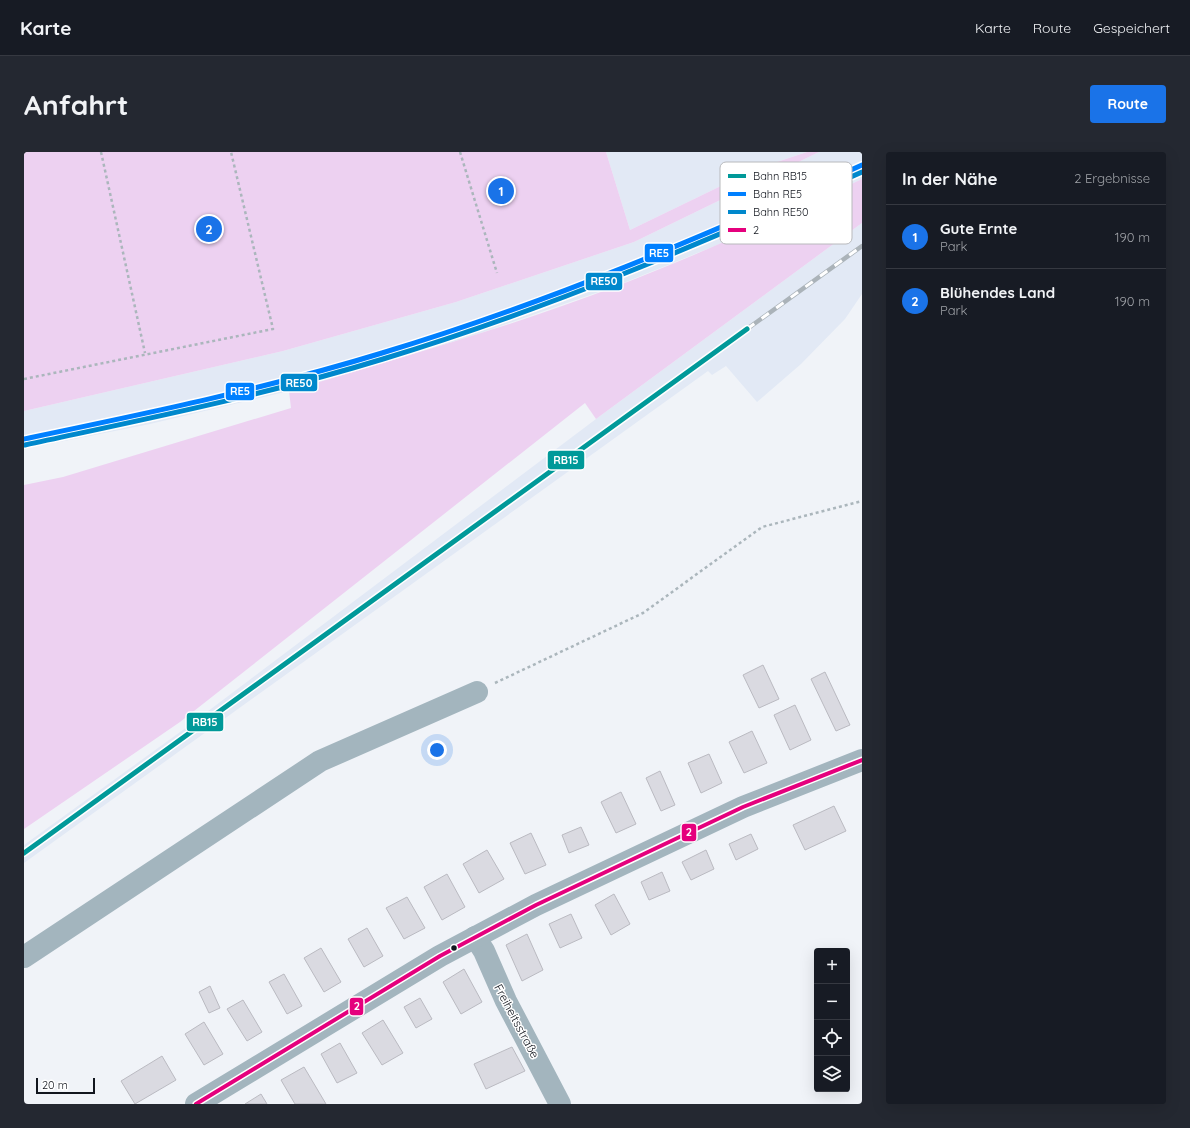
<!DOCTYPE html>
<html lang="de">
<head>
<meta charset="utf-8">
<style>
  :root { --surface:#171b24; --page:#242831; --text:#f1f3f6; --muted:#9ea1a6; --line:#363941; --accent:#1a73e8 }
  body { margin:0; font-family:Quicksand,sans-serif; background:var(--page); color:var(--text) }
  .controls { position:absolute; right:12px; bottom:12px; display:grid; overflow:hidden; border-radius:4px; box-shadow:0 4px 16px #0002 }
  .controls button { width:36px; height:36px; display:grid; place-items:center; padding:0; border:0; border-bottom:1px solid var(--line); background:var(--surface); color:var(--text); font:20px sans-serif }
  .scale { position:absolute; left:12px; bottom:10px; width:59px; box-sizing:border-box; padding-left:4px; border:2px solid #12161e; border-top:0; font-size:11px; line-height:14px; white-space:nowrap; color:#12161e; -webkit-text-stroke:3px #fff; paint-order:stroke }
  .you { position:absolute; left:413px; top:598px; width:14px; height:14px; margin:-10px; border:3px solid #fff; border-radius:50%; background:#1a73e8; box-shadow:0 0 0 6px #1a73e833 }
  .badge { display:grid; place-items:center; width:26px; height:26px; border-radius:50%; background:var(--accent); color:#fff; font-size:13px; font-weight:700 }
  .pin { position:absolute; translate:-50% -50%; border:2px solid #fff; box-shadow:0 1px 4px #0006 }
  .list { margin:0; padding:0; list-style:none }
  h2 { display:flex; justify-content:space-between; align-items:center; height:52px; margin:0; padding:0 16px; font-size:17px }
  h2 small { font-size:13px; font-weight:400; color:var(--muted) }
  .list li { display:grid; grid-template-columns:26px 1fr auto; gap:12px; align-items:center; box-sizing:border-box; height:64px; padding:0 16px; border-top:1px solid var(--line) }
  .list b { display:block; font-size:15px; white-space:nowrap }
  .list p { margin:0; font-size:13px; white-space:nowrap; color:var(--muted) }
  .list em { font-size:13px; font-style:normal; color:var(--muted) }
  .icon { flex:none; width:22px; height:22px; fill:none; stroke:currentColor; stroke-width:2; stroke-linecap:round; stroke-linejoin:round }
  .map { position:relative; flex:none; width:838px; height:952px; overflow:hidden; border-radius:4px }
  header { display:flex; align-items:center; gap:24px; box-sizing:border-box; height:56px; padding:0 20px; background:var(--surface); border-bottom:1px solid var(--line) }
  header strong { font-size:19px }
  nav { display:flex; gap:22px; margin-inline-start:auto; font-size:14px }
  .intro { display:flex; align-items:center; justify-content:space-between; box-sizing:border-box; height:96px; padding:0 24px }
  h1 { margin:0; font-size:28px }
  .button { padding:10px 18px; border-radius:4px; background:var(--accent); color:#fff; font-size:14px; font-weight:700 }
  main { display:flex; gap:24px; padding:0 24px }
  aside { flex:1; background:var(--surface); border-radius:4px; box-shadow:0 4px 16px #0002 }
  .map>svg:first-child { display:block }
  .built { fill:#e2e9f5 }
  .green { fill:#edd1f1 }
  .building { fill:#dadae1; stroke:#babac1 }
  .lines { fill:none; stroke-linecap:round; stroke-linejoin:round }
  .path { stroke:#abb6bc; stroke-width:2.5; stroke-dasharray:3 3; stroke-linecap:butt }
  .minor { stroke:#a3b5be; stroke-width:22 }
  .rail-casing { stroke:#abb3b9; stroke-width:4.5 }
  .rail { stroke:#fff; stroke-width:3; stroke-dasharray:9; stroke-linecap:butt }
  .bus-1-casing { stroke:#fff; stroke-width:7 }
  .bus-1 { stroke:#e5007d; stroke-width:4 }
  .rail-1-casing { stroke:#fff; stroke-width:8 }
  .rail-2-casing { stroke:#fff; stroke-width:8 }
  .rail-3-casing { stroke:#fff; stroke-width:8 }
  .rail-1 { stroke:#099; stroke-width:5 }
  .rail-2 { stroke:#0080ff; stroke-width:5 }
  .rail-3 { stroke:#08c; stroke-width:5 }
  .bus-dot { fill:#12161e; stroke:#fff; stroke-width:1.5 }
  .labels { text-anchor:middle; dominant-baseline:central; stroke-width:3; stroke-linejoin:round; paint-order:stroke }
  .street-label { font-size:12px; fill:#12161e; stroke:#fff }
  .key { fill:#fff; stroke:#b8b9bc; stroke-width:1 }
  .key-label { font-size:11px; fill:#12161e }
  .line-badge { stroke:#fff; stroke-width:1.5 }
  .badge-label { font-size:11px; text-anchor:middle; font-weight:bold; fill:#fff }
</style>
</head>
<body>
<header>
<strong>Karte</strong>
<nav><a>Karte</a><a>Route</a><a>Gespeichert</a></nav>
</header>
<div class="intro"><h1>Anfahrt</h1><a class="button">Route</a></div>
<main>
<div class="map">
<svg width="838" height="952" viewBox="0 0 838 952">
  <rect width="100%" height="100%" fill="#f0f3f8"/>
  <g class="built">
    <polygon points="582,0 783,0 732,17 606,78"/>
    <polygon points="795,0 838,0 838,27 750,70 592,134 445,185 265,239 126,272 0,297 0,259 259,199 432,150 610,90"/>
    <polygon points="838,71 838,142 821,167 777,212 733,250 702,214 688,223 684,219 0,711 0,693 163,575 572,267"/>
  </g>
  <g class="green">
    <polygon points="0,0 582,0 606,78 732,17 783,0 795,0 610,90 432,150 259,199 0,259"/>
    <path d="M838,27V71L572,267L561,251L156,570L0,677V333L39,325L267,256L265,239C375,206 486,175 593,134C676,102 758,65 838,27Z"/>
  </g>
  <g class="building">
    <polygon points="739,513 755,547 735,556 719,523"/>
    <polygon points="801,520 826,573 812,579 787,527"/>
    <polygon points="771,553 787,588 766,598 750,563"/>
    <polygon points="728,579 743,611 720,621 705,590"/>
    <polygon points="685,602 698,631 677,641 664,611"/>
    <polygon points="636,619 651,653 637,659 622,626"/>
    <polygon points="597,640 612,672 592,681 577,650"/>
    <polygon points="810,654 822,679 781,698 769,673"/>
    <polygon points="557,675 565,693 545,701 538,683"/>
    <polygon points="507,681 522,713 501,722 486,691"/>
    <polygon points="727,682 734,697 712,708 705,692"/>
    <polygon points="463,698 480,727 455,741 439,712"/>
    <polygon points="682,698 690,717 667,728 658,710"/>
    <polygon points="638,720 646,739 625,748 617,730"/>
    <polygon points="423,722 441,755 418,768 400,735"/>
    <polygon points="590,742 606,772 587,783 571,753"/>
    <polygon points="383,745 401,776 380,787 362,756"/>
    <polygon points="547,762 558,786 536,796 525,772"/>
    <polygon points="343,776 359,804 340,815 324,787"/>
    <polygon points="503,782 519,818 498,829 482,793"/>
    <polygon points="297,796 317,830 300,840 280,806"/>
    <polygon points="440,817 458,850 437,862 419,830"/>
    <polygon points="260,822 278,854 263,862 245,830"/>
    <polygon points="186,834 196,856 185,861 175,840"/>
    <polygon points="396,846 408,867 392,876 380,855"/>
    <polygon points="219,848 238,880 223,889 203,857"/>
    <polygon points="359,868 379,901 358,913 338,881"/>
    <polygon points="180,870 199,902 180,913 161,882"/>
    <polygon points="316,891 333,921 313,931 297,902"/>
    <polygon points="488,895 501,919 462,937 450,912"/>
    <polygon points="138,904 152,928 111,952 97,929"/>
    <polygon points="280,915 302,952 271,952 257,928"/>
    <polygon points="237,942 243,952 221,952"/>
  </g>
  <g class="lines">
    <g class="path">
      <polyline points="77,0 121,201"/>
      <polyline points="436,0 473,121"/>
      <polyline points="0,227 249,177 207,0"/>
      <polyline points="471,531 619,461 738,375 838,349"/>
    </g>
    <g class="minor">
      <polyline points="451,785 460,799 482,849 536,952"/>
      <polyline points="0,805 296,609 453,540"/>
      <polyline points="172,952 416,804 512,753 719,655 838,608"/>
    </g>
    <g class="rail-casing">
      <polyline id="rail" points="723,177 838,94"/>
    </g>
    <use href="#rail" class="rail"/>
    <g class="bus-1-casing">
      <polyline id="bus-1" points="172,952 416,804 512,753 719,655 838,608"/>
    </g>
    <use href="#bus-1" class="bus-1"/>
    <g class="rail-1-casing">
      <polyline id="rail-1" points="0,701 723,177"/>
    </g>
    <g class="rail-2-casing">
      <path id="rail-2" d="M0,287C120,262 241,237 358,201C524,151 681,84 838,13"/>
    </g>
    <g class="rail-3-casing">
      <path id="rail-3" d="M1,293C121,267 242,243 359,207C524,157 681,90 838,20"/>
    </g>
    <use href="#rail-1" class="rail-1"/>
    <use href="#rail-2" class="rail-2"/>
    <use href="#rail-3" class="rail-3"/>
  </g>
  <circle class="bus-dot" cx="430" cy="796" r="3.5"/>
  <g class="labels">
    <g class="street-label">
      <text transform="translate(493 869) rotate(62)">Freiheitsstraße</text>
    </g>
  </g>
  <rect x="696" y="10" width="132" height="82" rx="6" class="key"/>
  <rect x="704" y="22" width="18" height="4" fill="#099"/>
  <rect x="704" y="40" width="18" height="4" fill="#0080ff"/>
  <rect x="704" y="58" width="18" height="4" fill="#08c"/>
  <rect x="704" y="76" width="18" height="4" fill="#e5007d"/>
  <g class="key-label">
    <text x="729" y="28">Bahn RB15</text>
    <text x="729" y="46">Bahn RE5</text>
    <text x="729" y="64">Bahn RE50</text>
    <text x="729" y="82">2</text>
  </g>
  <g class="line-badge">
    <rect x="620" y="91" width="30" height="20" rx="4" fill="#0080ff"/>
    <rect x="561" y="120" width="38" height="19" rx="4" fill="#08c"/>
    <rect x="256" y="221" width="38" height="19" rx="4" fill="#08c"/>
    <rect x="201" y="230" width="30" height="19" rx="4" fill="#0080ff"/>
    <rect x="523" y="298" width="38" height="20" rx="4" fill="#099"/>
    <rect x="162" y="560" width="38" height="20" rx="4" fill="#099"/>
    <rect x="657" y="671" width="16" height="19" rx="4" fill="#e5007d"/>
    <rect x="325" y="845" width="15" height="19" rx="4" fill="#e5007d"/>
  </g>
  <g class="badge-label">
    <text x="635" y="105">RE5</text>
    <text x="580" y="133">RE50</text>
    <text x="275" y="235">RE50</text>
    <text x="216" y="243">RE5</text>
    <text x="542" y="312">RB15</text>
    <text x="181" y="574">RB15</text>
    <text x="665" y="684">2</text>
    <text x="333" y="858">2</text>
  </g>
</svg>
<div class="controls">
<button>+</button>
<button>−</button>
<button><svg class="icon" aria-label="locate" viewBox="0 0 24 24"><circle cx="12" cy="12" r="6"/><path d="M12 2v4M12 18v4M2 12h4M18 12h4"/></svg></button>
<button><svg class="icon" aria-label="layers" viewBox="0 0 24 24"><path d="M12 4l9 5-9 5-9-5zM3 14l9 5 9-5"/></svg></button>
</div>
<div class="scale">20 m</div>
<div class="you"></div>
<div class="pin badge" style="left:477px;top:39px">1</div>
<div class="pin badge" style="left:185px;top:77px">2</div>
</div>
<aside>
<h2>In der Nähe<small>2 Ergebnisse</small></h2>
<ul class="list">
<li><span class="badge">1</span><div><b>Gute Ernte</b><p>Park</p></div><em>190 m</em></li>
<li><span class="badge">2</span><div><b>Blühendes Land</b><p>Park</p></div><em>190 m</em></li>
</ul>
</aside>
</main>
</body>
</html>
